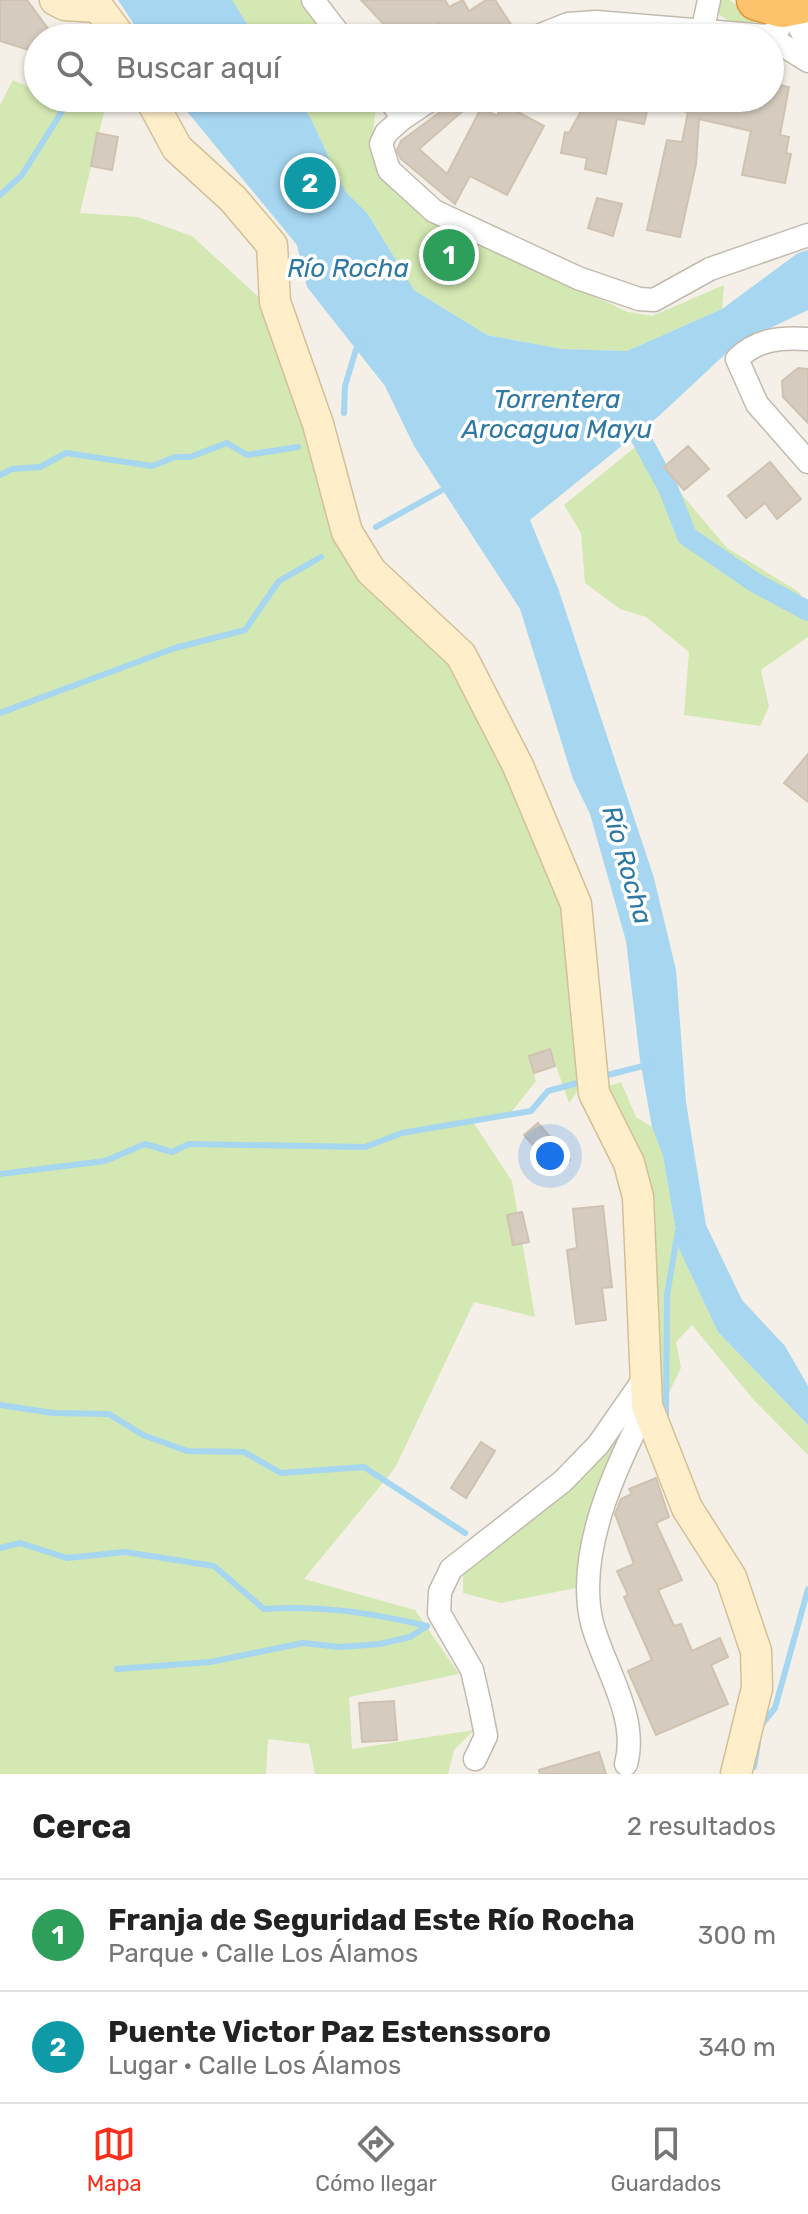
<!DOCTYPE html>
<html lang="es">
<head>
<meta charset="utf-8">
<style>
  :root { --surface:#fff; --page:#f2f2f2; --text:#222; --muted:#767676; --line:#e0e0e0; --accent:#f72f1c }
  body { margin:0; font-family:Rubik,sans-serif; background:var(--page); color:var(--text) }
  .you { position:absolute; left:550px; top:1156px; width:28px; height:28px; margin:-20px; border:6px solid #fff; border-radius:50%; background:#1a73e8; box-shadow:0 0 0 12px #1a73e833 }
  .badge { display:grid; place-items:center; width:52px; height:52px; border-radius:50%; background:var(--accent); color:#fff; font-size:26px; font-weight:700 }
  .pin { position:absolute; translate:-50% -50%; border:4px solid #fff; box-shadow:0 2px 8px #0006 }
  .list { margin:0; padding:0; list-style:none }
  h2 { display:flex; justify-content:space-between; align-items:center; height:104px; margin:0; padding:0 32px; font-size:34px }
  h2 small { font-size:26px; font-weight:400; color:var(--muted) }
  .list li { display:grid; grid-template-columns:52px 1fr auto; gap:24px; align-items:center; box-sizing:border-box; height:112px; padding:0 32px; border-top:2px solid var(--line) }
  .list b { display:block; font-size:30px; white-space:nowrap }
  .list p { margin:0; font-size:26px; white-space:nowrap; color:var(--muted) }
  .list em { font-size:26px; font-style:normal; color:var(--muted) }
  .icon { flex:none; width:44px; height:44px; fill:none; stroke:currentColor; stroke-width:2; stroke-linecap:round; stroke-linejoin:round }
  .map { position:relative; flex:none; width:808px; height:1774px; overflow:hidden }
  .search { position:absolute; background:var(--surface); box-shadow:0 2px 6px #0004; left:24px; right:24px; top:24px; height:88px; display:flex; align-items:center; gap:20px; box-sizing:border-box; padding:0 28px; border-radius:44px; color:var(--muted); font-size:30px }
  .sheet { height:328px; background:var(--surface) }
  nav { display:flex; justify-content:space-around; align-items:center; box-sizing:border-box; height:112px; border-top:2px solid var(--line); background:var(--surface); font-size:22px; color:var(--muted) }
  nav a { display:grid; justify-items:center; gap:4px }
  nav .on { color:var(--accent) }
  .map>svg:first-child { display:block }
  .green { fill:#d3e8b2 }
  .water { fill:#a6d6f0 }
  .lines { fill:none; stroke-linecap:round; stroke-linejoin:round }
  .stream { stroke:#a6d6f0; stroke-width:6 }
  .canal { stroke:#a6d6f0; stroke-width:20 }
  .building { fill:#d5cbbe; stroke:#d0c2b1; stroke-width:2 }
  .street-casing { stroke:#c2baae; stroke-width:25 }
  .secondary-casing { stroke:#d3c099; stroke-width:33 }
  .highway-casing { stroke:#dc963b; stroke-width:43 }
  .street { stroke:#fff; stroke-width:22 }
  .secondary { stroke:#feeec9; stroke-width:30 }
  .highway { stroke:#fcc36c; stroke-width:40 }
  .labels { text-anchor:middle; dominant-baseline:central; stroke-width:7; stroke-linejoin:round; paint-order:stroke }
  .water-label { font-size:26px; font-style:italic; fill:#2e78a3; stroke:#fff }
</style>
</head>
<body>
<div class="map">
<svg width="808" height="1774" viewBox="0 0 808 1774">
  <rect width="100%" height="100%" fill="#f4f0e8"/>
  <g class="green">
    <polygon points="232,0 305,0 335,38 256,38"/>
    <polygon points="715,0 729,0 766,22 731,23 716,12"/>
    <polygon points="13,80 38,91 38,98 107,100 80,213 138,217 192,236 262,300 329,495 451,657 573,915 586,1079 569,1103 550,1049 530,1056 536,1081 509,1115 473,1122 512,1181 535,1317 474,1302 395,1468 304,1579 415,1610 459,1674 349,1697 352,1749 474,1730 454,1750 448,1774 315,1774 309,1744 268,1739 266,1774 0,1774 0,105"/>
    <polygon points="296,98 377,98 371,151 380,175 439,224 628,312 652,316 724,285 722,309 627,351 562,349 487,335 414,290 368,214 345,191 310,117"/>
    <polygon points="639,444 727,548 799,592 808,610 808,637 761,670 769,707 760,726 684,715 689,652 646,617 620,609 585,583 581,533 564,505"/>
    <polygon points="621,1082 636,1117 652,1127 663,1156 679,1249 718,1332 808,1425 808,1455 752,1398 692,1325 676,1342 681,1368 660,1411 608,1086"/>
    <polygon points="626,1424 588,1513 576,1588 501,1603 463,1593 463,1574 477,1555 604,1453"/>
  </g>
  <g class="water">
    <polygon points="118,0 232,0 256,38 143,38"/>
    <polygon points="176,98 296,98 310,117 345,191 368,214 414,290 487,335 562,349 627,351 722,309 798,253 808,250 808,310 735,345 660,415 530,520 558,588 654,878 676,970 686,1102 706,1225 742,1300 785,1346 808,1386 808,1425 718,1332 679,1249 663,1156 652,1127 640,1060 626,941 590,814 573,779 520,609 414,446 385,386 307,287 297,245"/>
  </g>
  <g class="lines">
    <g class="stream">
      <polyline points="0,195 22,175 66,105"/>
      <polyline points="344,413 345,386 358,343"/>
      <polyline points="0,475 12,469 40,467 66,453 152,466 175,457 190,457 227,443 247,455 298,447"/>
      <polyline points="376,527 446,488"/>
      <polyline points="0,713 175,648 245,630 279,581 321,557"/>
      <polyline points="600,1077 647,1065"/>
      <polyline points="0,1174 105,1161 145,1144 172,1152 189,1144 365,1147 402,1133 531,1111 548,1091 585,1081"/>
      <polyline points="0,1405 53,1413 109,1414 143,1435 187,1451 244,1452 281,1473 364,1467 465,1533"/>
      <polyline points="666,1419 667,1295 678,1231"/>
      <path d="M0,1548L20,1543L67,1558L125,1552L214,1566L264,1609C322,1605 372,1613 427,1626"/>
      <polyline points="117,1669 210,1662 303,1643 340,1647 380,1644 410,1637 427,1626"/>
      <polyline points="762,1724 775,1708 808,1589"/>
      <polyline points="754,1767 758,1743"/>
    </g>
    <polyline class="canal" points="626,411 668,488 687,536 754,582 808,611"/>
  </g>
  <g class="building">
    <polygon points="0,0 27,0 55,38 38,38 38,53 0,41"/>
    <polygon points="361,0 445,0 449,7 463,0 469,11 486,0 495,0 514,29 500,38 449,38 439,23 409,38 400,24 392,33"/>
    <polygon points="770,83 789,87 780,135 789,137 786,153 791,154 785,183 742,175 751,131 699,119 696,164 680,237 647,230 667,140 682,142 688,112 655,106 656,98 770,98"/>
    <polygon points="588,98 620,104 621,98 650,98 644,124 617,119 606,174 585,169 587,158 561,153 565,132 569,133"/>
    <polygon points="458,99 465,109 419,149 447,174 481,108 497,116 503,104 544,126 507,195 470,176 455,204 401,159 397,150 401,141"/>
    <polygon points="97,133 118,137 112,170 91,166"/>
    <polygon points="597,198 622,204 613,236 588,228"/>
    <polygon points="798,368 808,369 808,423 783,397 782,381"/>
    <polygon points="688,446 709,469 684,490 664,467"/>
    <polygon points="770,462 801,499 777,519 765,503 746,518 728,496"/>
    <polygon points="808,754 808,802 784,783"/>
    <polygon points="550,1049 555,1066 534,1073 529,1056"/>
    <polygon points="538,1123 570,1160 557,1172 524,1135"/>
    <polygon points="603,1206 612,1287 602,1288 606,1320 576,1324 567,1250 577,1248 573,1209"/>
    <polygon points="522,1212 529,1242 513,1245 507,1215"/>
    <polygon points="481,1442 495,1451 466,1498 451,1488"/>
    <polygon points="656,1478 669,1517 656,1523 682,1580 658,1590 674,1626 681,1624 692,1651 720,1638 728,1657 711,1665 728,1704 656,1735 628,1671 652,1660 624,1597 628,1595 617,1571 634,1564 615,1514 621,1499 632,1494 629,1489"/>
    <polygon points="394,1701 397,1740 362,1742 359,1703"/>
    <polygon points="599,1752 606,1774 540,1774 539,1770"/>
  </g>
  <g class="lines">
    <g class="street-casing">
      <g id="street">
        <polyline points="313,0 342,38"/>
        <polyline points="788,7 808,43"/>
        <polyline points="703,28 709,0"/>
        <polyline points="768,36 808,61"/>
        <polyline points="533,38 568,24 596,22 768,36 778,30 782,7"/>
        <polyline points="388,98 403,118"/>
        <polyline points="433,98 403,118 386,133 381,144 389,170 434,211 578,278 639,299 654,300 710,269 808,235"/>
        <path d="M808,339C781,337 757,339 737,359L757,404L808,462"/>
        <polyline points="475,1759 486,1736 480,1705 472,1670 439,1613 440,1592 451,1569 563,1481 598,1445 644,1379"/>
        <path d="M626,1764C639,1717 604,1668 592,1623C575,1553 616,1466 647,1406"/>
      </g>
    </g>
    <g class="secondary-casing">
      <g id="secondary">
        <polyline points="55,0 65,5 98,7"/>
        <polyline points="93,0 121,38"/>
        <polyline points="150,98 177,148 233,199 272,245 275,302 318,424 347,532 371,571 461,655 518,766 576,904 594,1093 629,1163 638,1197 647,1406 687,1508 731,1577 756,1651 757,1688 736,1774"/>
      </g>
    </g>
    <g class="highway-casing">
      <polyline id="highway" points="757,0 782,7 808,2"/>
    </g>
    <use href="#street" class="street"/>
    <use href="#secondary" class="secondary"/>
    <use href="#highway" class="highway"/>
  </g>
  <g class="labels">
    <g class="water-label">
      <text x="348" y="268">Río Rocha</text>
      <text x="557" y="399">Torrentera<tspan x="557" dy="30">Arocagua Mayu</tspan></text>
      <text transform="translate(627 865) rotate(74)">Río Rocha</text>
    </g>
  </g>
</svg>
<div class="you"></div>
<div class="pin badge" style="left:449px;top:255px;background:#2e9e5b">1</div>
<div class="pin badge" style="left:310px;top:183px;background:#0f9aa8">2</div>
<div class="search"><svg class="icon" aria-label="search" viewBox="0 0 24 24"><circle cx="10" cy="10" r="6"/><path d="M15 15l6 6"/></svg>Buscar aquí</div>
</div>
<section class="sheet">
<h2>Cerca<small>2 resultados</small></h2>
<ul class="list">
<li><span class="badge" style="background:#2e9e5b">1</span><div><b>Franja de Seguridad Este Río Rocha</b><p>Parque · Calle Los Álamos</p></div><em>300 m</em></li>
<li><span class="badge" style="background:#0f9aa8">2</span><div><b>Puente Victor Paz Estenssoro</b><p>Lugar · Calle Los Álamos</p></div><em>340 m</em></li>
</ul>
</section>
<nav>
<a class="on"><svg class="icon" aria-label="map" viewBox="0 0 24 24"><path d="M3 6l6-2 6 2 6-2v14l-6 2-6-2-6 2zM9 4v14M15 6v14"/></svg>Mapa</a>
<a><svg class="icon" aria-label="directions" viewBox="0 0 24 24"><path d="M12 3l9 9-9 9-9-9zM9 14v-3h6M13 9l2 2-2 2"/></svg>Cómo llegar</a>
<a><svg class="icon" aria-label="saved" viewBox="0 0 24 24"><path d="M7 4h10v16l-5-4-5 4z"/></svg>Guardados</a>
</nav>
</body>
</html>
